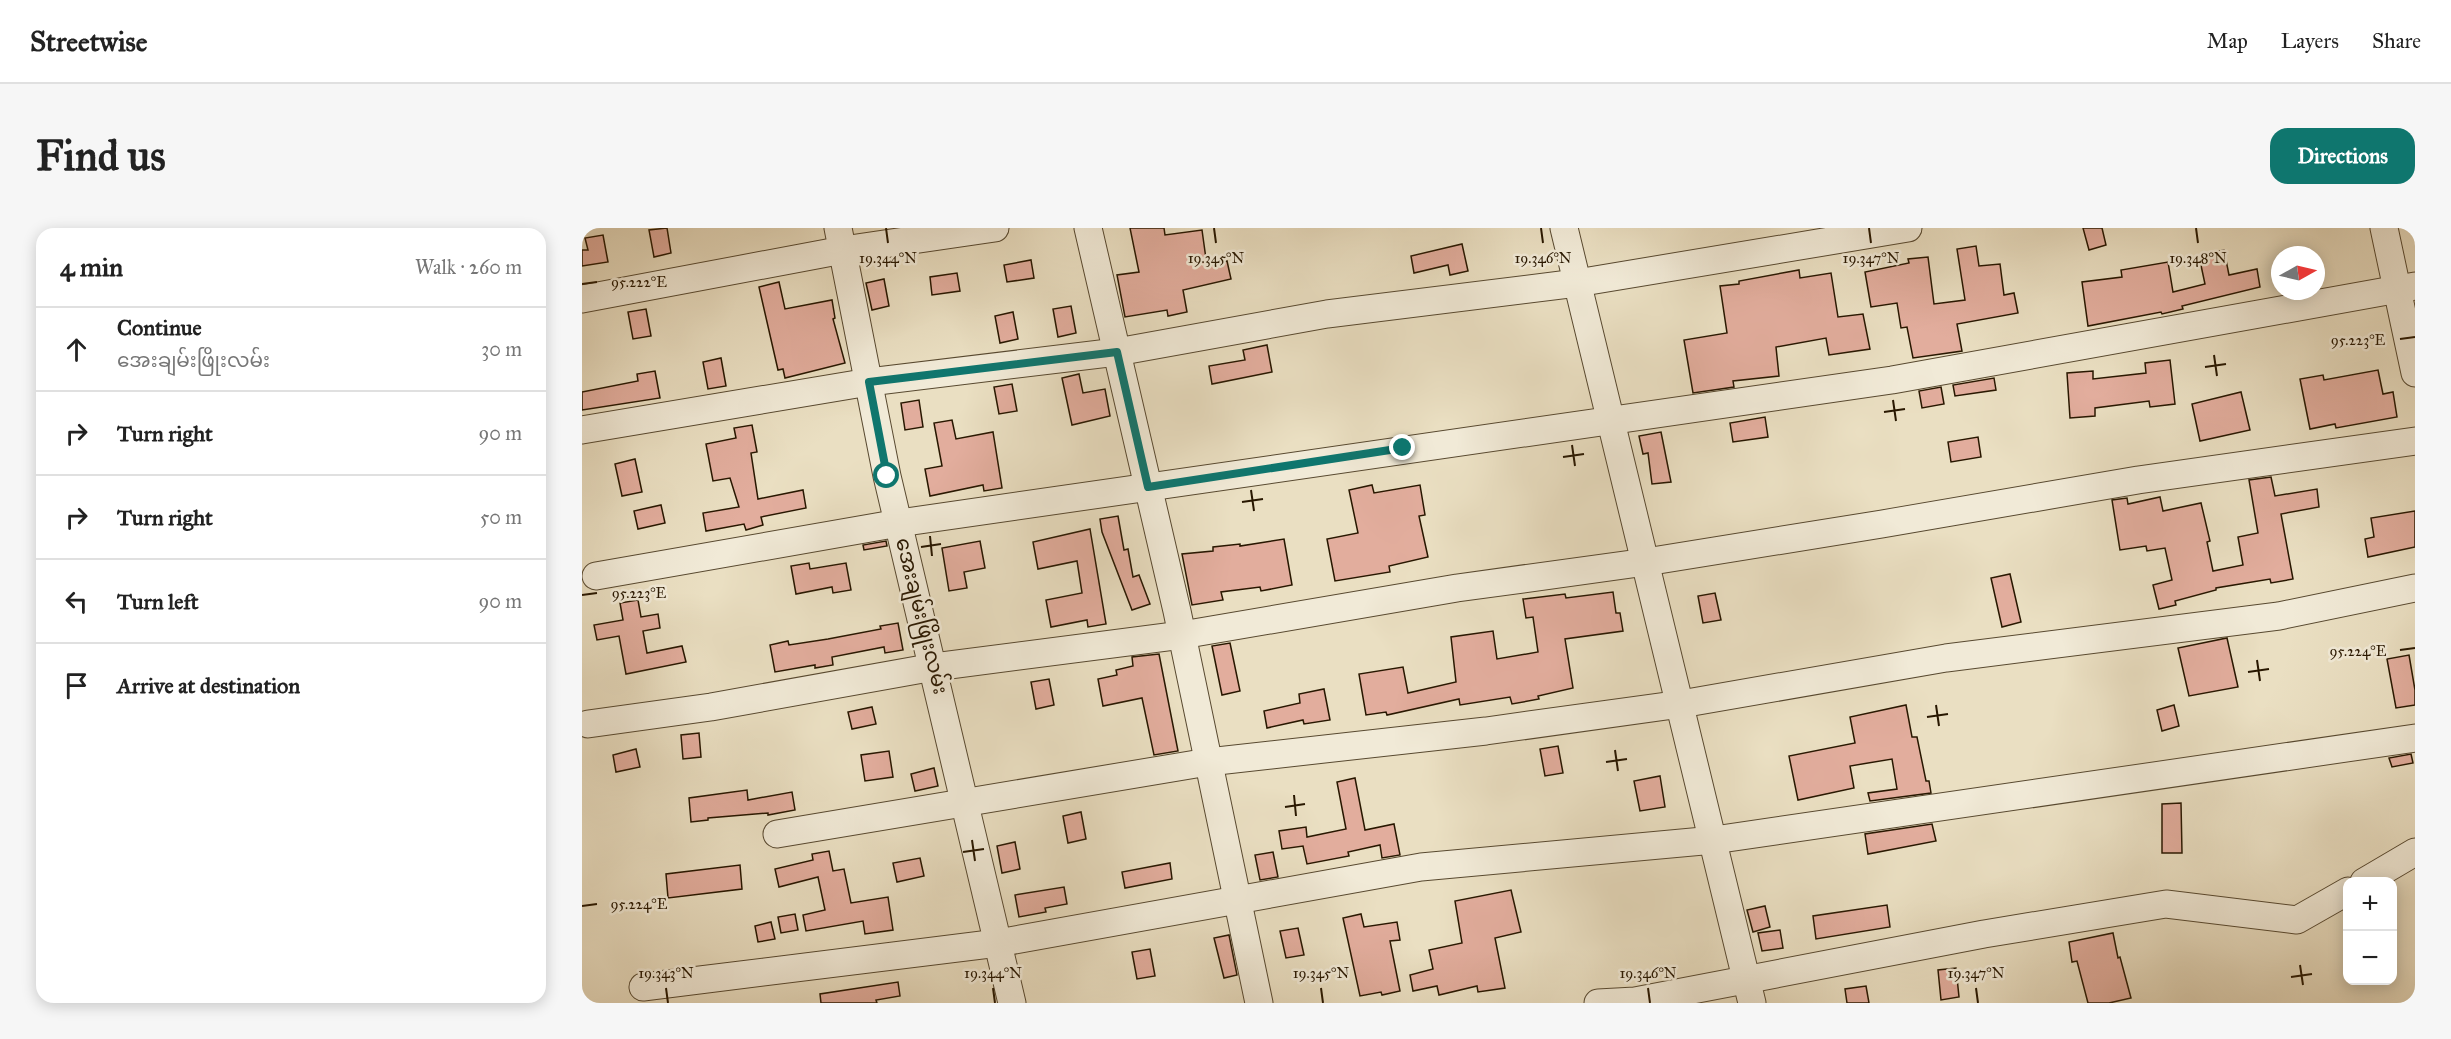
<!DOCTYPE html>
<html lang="en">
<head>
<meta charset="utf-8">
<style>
  :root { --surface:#fff; --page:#f6f6f6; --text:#222; --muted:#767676; --line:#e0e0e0; --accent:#0f766e }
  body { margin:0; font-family:"IM FELL Great Primer","Noto Sans Myanmar",serif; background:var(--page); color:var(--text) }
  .controls { position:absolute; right:18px; bottom:18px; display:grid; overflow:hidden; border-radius:12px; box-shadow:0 3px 15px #0003 }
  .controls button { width:54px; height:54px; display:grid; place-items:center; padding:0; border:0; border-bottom:2px solid var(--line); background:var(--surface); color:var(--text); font:30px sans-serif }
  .compass { position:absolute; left:1689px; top:18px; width:54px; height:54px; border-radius:50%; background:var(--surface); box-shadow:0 3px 15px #0003; rotate:82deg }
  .stop { position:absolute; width:18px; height:18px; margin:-14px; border:4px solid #0f766e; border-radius:50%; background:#fff }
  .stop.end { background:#0f766e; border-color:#fff; box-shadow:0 2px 6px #0008 }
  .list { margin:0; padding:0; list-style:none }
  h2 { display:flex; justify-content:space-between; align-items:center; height:78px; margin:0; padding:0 24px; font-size:26px }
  h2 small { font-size:20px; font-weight:400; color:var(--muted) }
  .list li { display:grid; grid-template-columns:39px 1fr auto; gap:18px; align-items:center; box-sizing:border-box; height:84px; padding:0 24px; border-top:2px solid var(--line) }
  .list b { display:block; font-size:22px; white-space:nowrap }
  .list p { margin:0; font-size:20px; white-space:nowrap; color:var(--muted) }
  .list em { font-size:20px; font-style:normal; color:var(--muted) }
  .icon { flex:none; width:33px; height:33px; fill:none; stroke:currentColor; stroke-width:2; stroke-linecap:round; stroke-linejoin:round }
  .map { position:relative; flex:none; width:1833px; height:775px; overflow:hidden; border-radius:18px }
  header { display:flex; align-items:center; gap:36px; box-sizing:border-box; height:84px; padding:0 30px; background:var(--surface); border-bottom:2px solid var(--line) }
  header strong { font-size:28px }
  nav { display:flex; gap:33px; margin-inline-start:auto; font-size:21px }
  .intro { display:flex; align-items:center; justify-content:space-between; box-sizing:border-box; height:144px; padding:0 36px }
  h1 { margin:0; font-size:42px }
  .button { padding:15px 27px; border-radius:18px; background:var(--accent); color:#fff; font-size:21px; font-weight:700 }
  main { display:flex; gap:36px; padding:0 36px }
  aside { flex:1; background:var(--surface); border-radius:18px; box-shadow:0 3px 15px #0003 }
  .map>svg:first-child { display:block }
  .building { fill:#e2ad9d; stroke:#281700; stroke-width:1.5 }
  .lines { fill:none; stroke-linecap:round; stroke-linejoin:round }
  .minor-casing { stroke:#584930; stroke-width:29 }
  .minor { stroke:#f1ead7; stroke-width:27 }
  .route { stroke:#0f766e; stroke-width:8 }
  .ticks { fill:none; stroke:#281700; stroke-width:2 }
  .labels { text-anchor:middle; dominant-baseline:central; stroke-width:5; stroke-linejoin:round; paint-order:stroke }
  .street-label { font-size:21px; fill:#281700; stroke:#f1ead7 }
  .ticks-label { font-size:15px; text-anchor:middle; fill:#281700; stroke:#f1ead7; stroke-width:5; stroke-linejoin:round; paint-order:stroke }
</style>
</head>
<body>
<header>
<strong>Streetwise</strong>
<nav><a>Map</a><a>Layers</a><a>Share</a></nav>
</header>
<div class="intro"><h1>Find us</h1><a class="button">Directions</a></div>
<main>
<aside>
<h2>4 min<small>Walk · 260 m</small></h2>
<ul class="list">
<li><svg class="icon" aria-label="ahead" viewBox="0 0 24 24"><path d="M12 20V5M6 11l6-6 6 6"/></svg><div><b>Continue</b><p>အေးချမ်းဖြိုးလမ်း</p></div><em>30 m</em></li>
<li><svg class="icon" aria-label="right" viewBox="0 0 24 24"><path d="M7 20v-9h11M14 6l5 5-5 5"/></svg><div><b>Turn right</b></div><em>90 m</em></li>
<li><svg class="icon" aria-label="right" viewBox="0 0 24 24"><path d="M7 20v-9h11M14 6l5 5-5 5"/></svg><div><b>Turn right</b></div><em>50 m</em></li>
<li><svg class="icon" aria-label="left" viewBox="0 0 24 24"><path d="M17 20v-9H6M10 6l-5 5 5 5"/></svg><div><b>Turn left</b></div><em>90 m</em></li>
<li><svg class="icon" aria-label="arrive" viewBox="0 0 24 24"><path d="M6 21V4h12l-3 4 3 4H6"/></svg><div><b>Arrive at destination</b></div></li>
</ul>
</aside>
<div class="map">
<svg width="1833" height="775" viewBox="0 0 1833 775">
  <rect width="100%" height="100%" fill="#eadfc2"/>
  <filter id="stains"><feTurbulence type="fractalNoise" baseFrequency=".00333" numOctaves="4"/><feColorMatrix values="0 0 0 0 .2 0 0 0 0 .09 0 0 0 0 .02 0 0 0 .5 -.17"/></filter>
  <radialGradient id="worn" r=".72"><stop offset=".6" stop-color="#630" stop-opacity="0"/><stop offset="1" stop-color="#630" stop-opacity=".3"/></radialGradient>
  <g class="building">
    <polygon points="85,0 89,25 72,29 67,2"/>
    <polygon points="548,0 582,0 583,7 620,2 625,38 645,33 649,51 601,62 605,84 586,88 585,82 543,89 535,47 557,44"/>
    <polygon points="1501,0 1520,0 1524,17 1507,22"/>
    <polygon points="21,7 26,34 0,38 0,22 6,22 3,10"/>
    <polygon points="880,16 886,43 868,47 866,37 832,45 829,28"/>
    <polygon points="1394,18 1397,38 1418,36 1422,67 1432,65 1436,85 1375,96 1380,123 1331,130 1325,99 1319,100 1315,75 1289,79 1283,44 1327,35 1326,31 1346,29 1352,76 1383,72 1375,21"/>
    <polygon points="1642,22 1647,47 1675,41 1678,59 1600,78 1601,81 1580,86 1579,84 1506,98 1500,54 1540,49 1539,42 1586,34 1591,64 1623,56 1617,28"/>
    <polygon points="449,32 452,50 425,54 422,37"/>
    <polygon points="1217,42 1218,50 1249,45 1256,89 1281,86 1288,121 1247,127 1244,110 1194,119 1197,148 1151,153 1152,159 1111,165 1102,112 1145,105 1138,58 1157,56 1157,53"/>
    <polygon points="375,45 378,63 350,67 348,49"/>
    <polygon points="302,51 307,78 290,82 284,55"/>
    <polygon points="197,54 203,81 250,72 253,90 251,91 263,135 203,150 201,141 196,142 177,59"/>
    <polygon points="489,78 494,105 476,109 471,81"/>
    <polygon points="64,81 69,108 51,111 46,84"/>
    <polygon points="431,84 436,111 418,115 413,88"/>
    <polygon points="685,117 690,144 630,156 627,138 663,132 661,122"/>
    <polygon points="139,130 144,158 126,161 121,134"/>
    <polygon points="1588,132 1593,176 1568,179 1567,173 1513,180 1513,188 1488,190 1485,145 1511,143 1511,151 1564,145 1563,135"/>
    <polygon points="1796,142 1801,166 1811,164 1815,189 1754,200 1753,196 1728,201 1718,151 1741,147 1742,152"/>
    <polygon points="73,143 78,170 0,182 0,164 56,153 55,146"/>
    <polygon points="497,146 501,165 523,161 528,188 490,197 480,150"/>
    <polygon points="1412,150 1414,162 1373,168 1371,157"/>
    <polygon points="430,156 435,183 417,186 412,159"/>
    <polygon points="1359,159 1362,176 1340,180 1337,163"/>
    <polygon points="1659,164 1668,202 1618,213 1610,176"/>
    <polygon points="337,172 341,199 323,202 319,175"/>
    <polygon points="1183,189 1186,209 1151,214 1148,195"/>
    <polygon points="370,192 374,211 411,204 420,260 402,263 401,257 348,268 343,241 360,238 352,195"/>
    <polygon points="170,197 175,224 169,225 176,271 221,262 224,280 179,289 181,297 164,302 162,296 124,303 121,285 157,279 148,250 131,253 124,216 154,210 152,200"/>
    <polygon points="1079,204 1089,254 1070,256 1066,225 1061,226 1057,208"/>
    <polygon points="1396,209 1399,229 1369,234 1366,214"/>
    <polygon points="53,231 60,264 40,268 33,236"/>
    <polygon points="1689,249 1693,268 1735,261 1737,279 1699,286 1711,351 1689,355 1688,351 1634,360 1634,362 1593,373 1594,377 1577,381 1571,357 1590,352 1583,320 1565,323 1564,318 1538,322 1530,272 1545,270 1546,276 1578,269 1581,283 1619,275 1628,313 1625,314 1631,343 1661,337 1656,309 1676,305 1667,252"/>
    <polygon points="790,257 792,265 838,257 843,287 837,288 846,329 807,338 808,344 753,353 745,311 776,305 767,262"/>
    <polygon points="79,277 83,295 56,301 52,283"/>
    <polygon points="1833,283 1833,319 1786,329 1783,311 1792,309 1789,290"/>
    <polygon points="536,288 542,322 546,321 551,349 557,347 568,376 550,382 520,304 518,291"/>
    <polygon points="508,301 524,396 506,399 505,392 469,399 464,372 500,365 495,333 456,341 451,314"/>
    <polygon points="702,311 710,357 679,363 678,359 639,364 641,372 610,377 600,326 631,323 631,319 658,316 658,318"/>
    <polygon points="304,313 305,318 282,322 281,317"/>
    <polygon points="398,313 403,340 382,344 385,360 367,363 360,320"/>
    <polygon points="227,335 228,341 264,335 269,362 251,365 250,359 214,366 209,338"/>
    <polygon points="1428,346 1439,394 1420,399 1409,350"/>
    <polygon points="1031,364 1034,385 1038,385 1041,403 983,411 991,460 956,468 957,471 930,476 928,469 878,477 877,471 805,487 804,484 784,487 777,446 821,439 826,465 874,454 869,409 911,403 915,431 956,424 951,389 944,390 941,371 983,366 984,370"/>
    <polygon points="1133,365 1139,392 1121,395 1116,368"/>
    <polygon points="56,372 59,389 76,386 78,400 61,403 65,425 100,418 104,434 44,446 37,408 15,412 12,397 41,392 38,375"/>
    <polygon points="316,395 321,422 303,425 302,419 250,429 251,437 233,440 233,437 193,444 188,417 206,413 207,417 246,411 299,401 298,398"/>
    <polygon points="1645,410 1656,459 1607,468 1596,420"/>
    <polygon points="648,415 658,463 640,467 630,418"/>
    <polygon points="577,426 596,523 572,527 560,470 521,478 516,451 535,447 534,442 551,438 550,429"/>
    <polygon points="1827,427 1833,462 1833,477 1814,480 1805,431"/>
    <polygon points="467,451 472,477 454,481 449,454"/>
    <polygon points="742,461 748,492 722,496 721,492 685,500 682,483 718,475 717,466"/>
    <polygon points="1324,477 1330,509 1335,509 1344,553 1347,553 1349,565 1288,573 1286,565 1315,561 1310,531 1268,538 1272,560 1216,572 1207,528 1273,515 1268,489"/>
    <polygon points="1592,477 1597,498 1580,503 1575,482"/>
    <polygon points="290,479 294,496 270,501 266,484"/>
    <polygon points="117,505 119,529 101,531 99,507"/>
    <polygon points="976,518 981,545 963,548 958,521"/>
    <polygon points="54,521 58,539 34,544 31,527"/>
    <polygon points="307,523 311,549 283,553 279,527"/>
    <polygon points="1829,526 1831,535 1810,539 1807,530"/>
    <polygon points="352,540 356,558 333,563 329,546"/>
    <polygon points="1078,548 1083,579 1058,583 1052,553"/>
    <polygon points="773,550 783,602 812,596 818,627 800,630 798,617 766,624 767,628 725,636 721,618 700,621 697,603 724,599 725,609 764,601 755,554"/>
    <polygon points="165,562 166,572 210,564 213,582 186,587 186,585 126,590 126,592 109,594 107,570"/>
    <polygon points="1599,575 1600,625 1580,625 1580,576"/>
    <polygon points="499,584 504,611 486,615 481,588"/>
    <polygon points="1350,596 1354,613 1286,626 1283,606"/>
    <polygon points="433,614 438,641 420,645 415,618"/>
    <polygon points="247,623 251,643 262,641 269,675 306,669 311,702 283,706 281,693 224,703 221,687 243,682 236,649 197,659 193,641 231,632 230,626"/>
    <polygon points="691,624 696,649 678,652 673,627"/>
    <polygon points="338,630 342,648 315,654 311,635"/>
    <polygon points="588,635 590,651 543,660 540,644"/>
    <polygon points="158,637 160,661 86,670 84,646"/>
    <polygon points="482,659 485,676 463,680 464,684 437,689 433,667"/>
    <polygon points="929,662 939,704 913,710 923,760 896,764 895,758 857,767 855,758 831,763 828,747 851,741 847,722 880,715 873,673"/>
    <polygon points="1305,677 1308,699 1234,711 1231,688"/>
    <polygon points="1183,678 1188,699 1171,704 1165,682"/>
    <polygon points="213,686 216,702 199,705 196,689"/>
    <polygon points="779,686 782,699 815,694 818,712 808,713 818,763 800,767 799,764 778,768 761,690"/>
    <polygon points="189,694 193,711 176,714 173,698"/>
    <polygon points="716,700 722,727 704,730 698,703"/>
    <polygon points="1198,702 1201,720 1180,723 1176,705"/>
    <polygon points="1531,705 1536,730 1538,729 1549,770 1527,775 1506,775 1495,733 1490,734 1487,714"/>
    <polygon points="647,707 655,747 642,750 632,710"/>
    <polygon points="568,721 573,748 555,751 550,724"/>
    <polygon points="1374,740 1377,769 1359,772 1356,742"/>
    <polygon points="316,754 318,768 294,772 295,775 239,775 238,766"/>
    <polygon points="1284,758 1287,775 1265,775 1263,761"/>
  </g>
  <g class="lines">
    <g class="minor-casing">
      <g id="minor">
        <polyline points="256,0 305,248 430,775"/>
        <polyline points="506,0 595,383 677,775"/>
        <polyline points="982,0 1170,775"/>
        <polyline points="1802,0 1833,145"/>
        <polyline points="0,71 261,22 413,0"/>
        <polyline points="0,202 287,154 535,124 745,86 995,55 1326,0"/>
        <polyline points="14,348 317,295 1310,152 1833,58"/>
        <polyline points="6,496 129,479 352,439 600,407 875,360 1064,334 1300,296 1556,252 1833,213"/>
        <polyline points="195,606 626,534 904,503 1099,476 1364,430 1697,388 1833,360"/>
        <polyline points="1782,654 1833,624"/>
        <polyline points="61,759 416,715 839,639 1132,612 1833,510"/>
        <polyline points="1016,775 1053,773 1402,706 1584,676 1715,692 1766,663"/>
      </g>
    </g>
    <use href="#minor" class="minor"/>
  </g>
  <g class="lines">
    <polyline class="route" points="305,248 287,154 535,124 566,259 821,220"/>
  </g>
  <path class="ticks" d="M304,0L306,15M632,0L634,15M959,0L961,15M1287,0L1289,15M1614,0L1616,15M0,56L15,54M1818,111L1833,109M1632,127L1635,148M1623,139L1644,136M1311,172L1314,193M1302,184L1323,181M990,217L993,238M981,229L1002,226M669,262L672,283M660,274L681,271M348,308L350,328M339,319L359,316M0,367L15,365M1818,422L1833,420M1675,432L1678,453M1666,444L1687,441M1354,477L1357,498M1345,489L1366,486M1033,522L1036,543M1024,534L1045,531M712,567L714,588M703,579L723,576M390,612L393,633M381,624L402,621M0,678L15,676M1718,737L1721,757M1709,749L1730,746M84,760L86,775M411,760L413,775M739,760L741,775M1066,760L1068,775M1394,760L1396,775"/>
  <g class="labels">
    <g class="street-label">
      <text transform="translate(340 388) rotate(76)">အေးချမ်းဖြိုးလမ်း</text>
    </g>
  </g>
  <g class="ticks-label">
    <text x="306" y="35">19.344°N</text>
    <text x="634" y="35">19.345°N</text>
    <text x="961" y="35">19.346°N</text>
    <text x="1289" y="35">19.347°N</text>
    <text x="1616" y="35">19.348°N</text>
    <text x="57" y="59">95.222°E</text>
    <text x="1776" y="117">95.223°E</text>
    <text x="57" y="370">95.223°E</text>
    <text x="1776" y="428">95.224°E</text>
    <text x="57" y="681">95.224°E</text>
    <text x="84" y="750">19.343°N</text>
    <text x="411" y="750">19.344°N</text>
    <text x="739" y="750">19.345°N</text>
    <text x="1066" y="750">19.346°N</text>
    <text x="1394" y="750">19.347°N</text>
  </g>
  <rect width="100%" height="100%" filter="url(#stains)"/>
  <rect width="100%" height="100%" fill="url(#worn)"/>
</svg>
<div class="controls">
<button>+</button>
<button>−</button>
</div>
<svg class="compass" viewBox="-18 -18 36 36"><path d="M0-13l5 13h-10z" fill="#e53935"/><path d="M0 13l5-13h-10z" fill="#767676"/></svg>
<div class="stop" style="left:305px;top:248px"></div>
<div class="stop end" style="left:821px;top:220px"></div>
</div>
</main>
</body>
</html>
